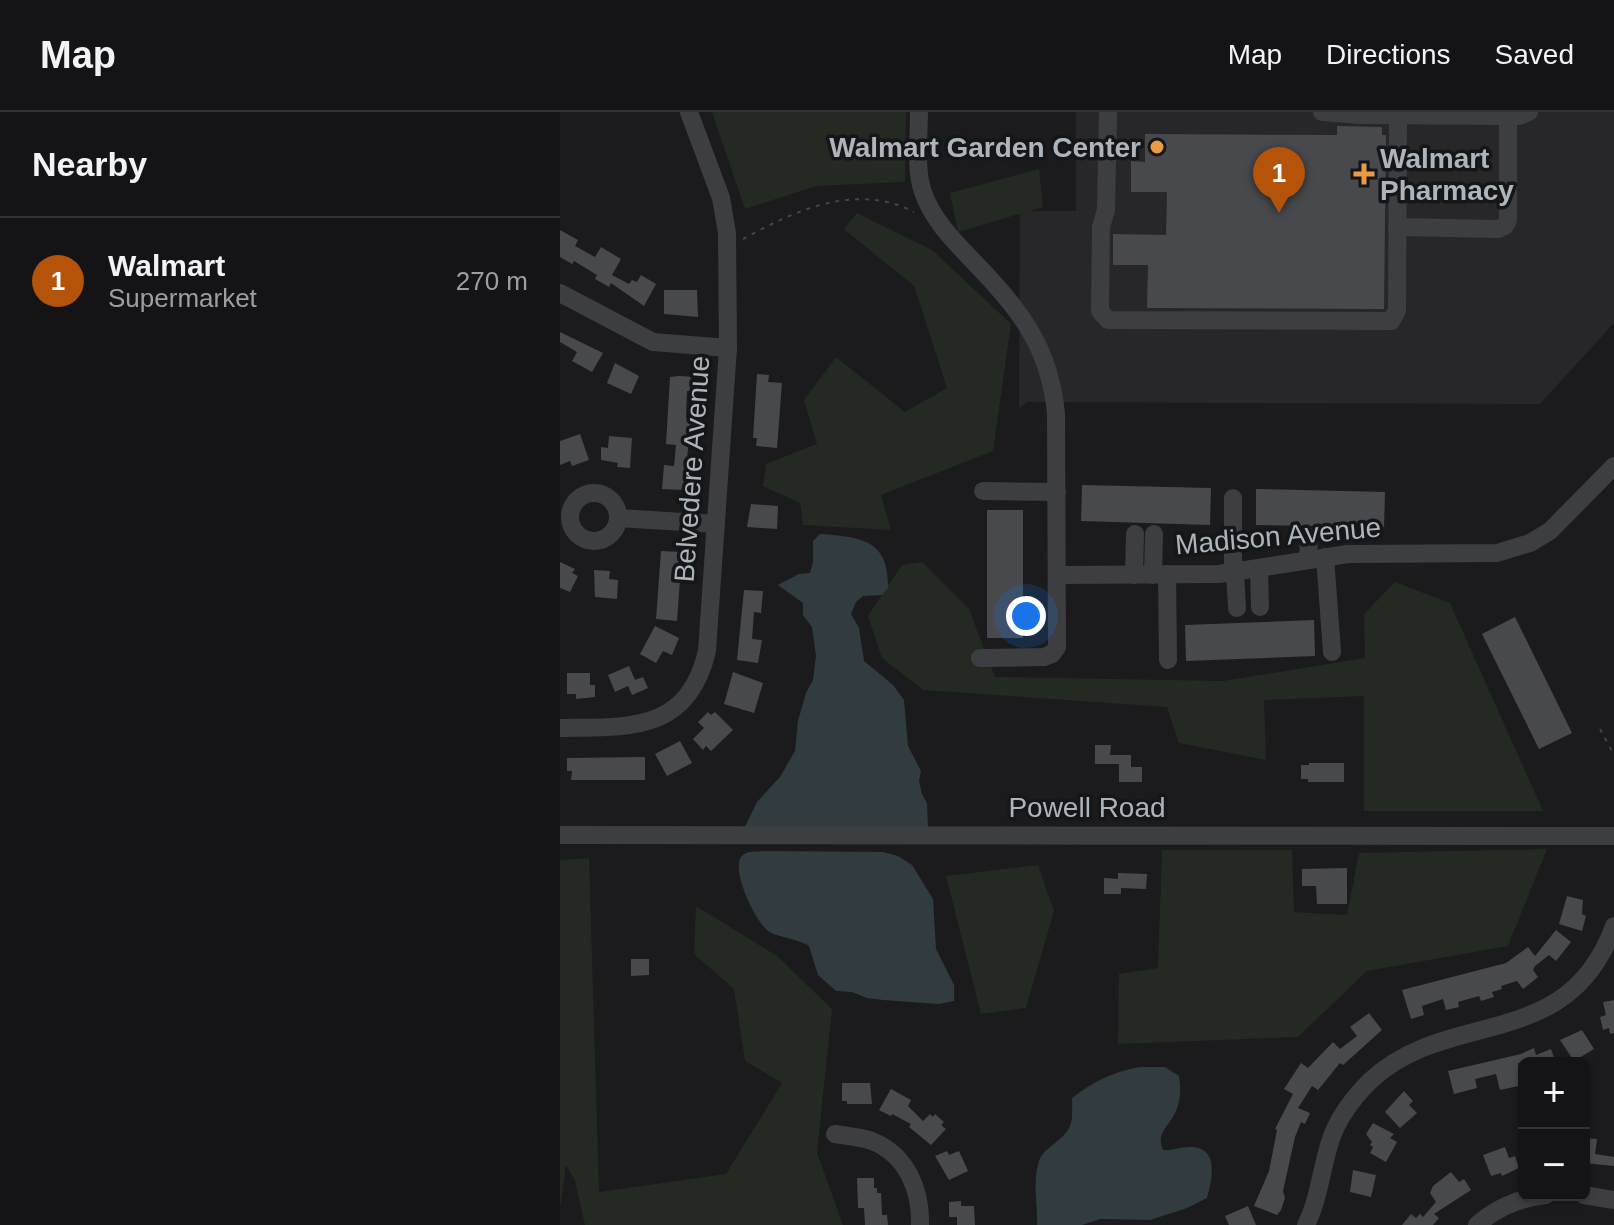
<!DOCTYPE html>
<html lang="en">
<head>
<meta charset="utf-8">
<style>
  :root { --surface:#141416; --page:#1d1d1f; --text:#f1f3f6; --muted:#9d9ea1; --line:#333335; --accent:#b45309 }
  body { margin:0; font-family:Helvetica,sans-serif; background:var(--page); color:var(--text) }
  .controls { position:absolute; right:24px; bottom:24px; display:grid; overflow:hidden; border-radius:12px; box-shadow:0 2px 6px #0004 }
  .controls button { width:72px; height:72px; display:grid; place-items:center; padding:0; border:0; border-bottom:2px solid var(--line); background:var(--surface); color:var(--text); font:40px sans-serif }
  .you { position:absolute; left:466px; top:504px; width:28px; height:28px; margin:-20px; border:6px solid #fff; border-radius:50%; background:#1a73e8; box-shadow:0 0 0 12px #1a73e833 }
  .badge { display:grid; place-items:center; width:52px; height:52px; border-radius:50%; background:var(--accent); color:#fff; font-size:26px; font-weight:700 }
  .pin { position:absolute; translate:-50% -66px; filter:drop-shadow(0 2px 4px #0008) }
  .pin::after { content:''; position:absolute; top:42px; width:28px; height:24px; background:inherit; clip-path:polygon(0 0,100% 0,50% 100%) }
  .list { margin:0; padding:0; list-style:none }
  h2 { display:flex; justify-content:space-between; align-items:center; height:104px; margin:0; padding:0 32px; font-size:34px }
  h2 small { font-size:26px; font-weight:400; color:var(--muted) }
  .list li { display:grid; grid-template-columns:52px 1fr auto; gap:24px; align-items:center; box-sizing:border-box; height:128px; padding:0 32px; border-top:2px solid var(--line) }
  .list b { display:block; font-size:30px; white-space:nowrap }
  .list p { margin:0; font-size:26px; white-space:nowrap; color:var(--muted) }
  .list em { font-size:26px; font-style:normal; color:var(--muted) }
  .map { position:relative; flex:none; width:1054px; height:1113px; overflow:hidden }
  header { display:flex; align-items:center; gap:48px; box-sizing:border-box; height:112px; padding:0 40px; background:var(--surface); border-bottom:2px solid var(--line) }
  header strong { font-size:38px }
  nav { display:flex; gap:44px; margin-inline-start:auto; font-size:28px }
  main { display:flex }
  aside { flex:1; background:var(--surface) }
  .map>svg:first-child { display:block }
  .built { fill:#27272a }
  .green { fill:#222a22 }
  .water { fill:#313c41 }
  .building { fill:#48494d }
  .lines { fill:none; stroke-linecap:round; stroke-linejoin:round }
  .path { stroke:#424549; stroke-width:2; stroke-dasharray:4 6; stroke-linecap:butt }
  .minor { stroke:#3c3e42; stroke-width:18 }
  .poi-dot { fill:#eb9a45; stroke:#151618; stroke-width:3 }
  .labels { text-anchor:middle; dominant-baseline:central; stroke-width:7; stroke-linejoin:round; paint-order:stroke }
  .poi-label { font-size:28px; font-weight:bold; fill:#aeb4bc; stroke:#151618; text-anchor:end }
  .street-label { font-size:28px; fill:#aeb4bc; stroke:#151618 }
</style>
</head>
<body>
<header>
<strong>Map</strong>
<nav><a>Map</a><a>Directions</a><a>Saved</a></nav>
</header>
<main>
<aside>
<h2>Nearby<small></small></h2>
<ul class="list">
<li><span class="badge">1</span><div><b>Walmart</b><p>Supermarket</p></div><em>270 m</em></li>
</ul>
</aside>
<div class="map">
<svg width="1054" height="1113" viewBox="0 0 1054 1113">
  <rect width="100%" height="100%" fill="#1b1b1d"/>
  <polygon class="built" points="516,0 1054,0 1054,211 980,292 467,290 459,296 460,99 516,99"/>
  <g class="green">
    <polygon points="152,0 346,0 345,70 256,74 185,97"/>
    <polygon points="479,57 483,95 398,120 390,81"/>
    <polygon points="297,101 372,138 451,212 433,339 321,383 331,418 243,413 240,391 203,374 206,352 257,332 244,288 276,245 345,300 387,276 354,174 284,117"/>
    <polygon points="362,450 409,497 435,565 663,569 805,546 804,502 835,470 890,491 983,699 804,699 804,584 704,588 706,648 619,631 607,595 363,578 322,546 308,504 342,453"/>
    <polygon points="987,737 948,834 807,859 738,925 558,932 559,862 598,856 602,738 732,738 734,800 787,803 799,741"/>
    <polygon points="29,746 39,1080 166,1062 222,971 185,949 174,877 134,842 136,794 217,844 272,897 257,1041 283,1113 25,1113 15,1069 6,1053 0,1096 0,748"/>
    <polygon points="478,753 494,799 466,896 421,902 386,764"/>
  </g>
  <g class="water">
    <path d="M260,422C302,425 329,428 328,476L322,483L303,484L296,490L291,502L299,516L304,549L333,573L344,588L348,634L361,659L359,669L362,682L367,691L368,715L184,717L197,690L220,665L235,639L238,609L246,581L253,568L256,544L252,515L243,503V491L218,473L239,462L250,461L253,450V429Z"/>
    <path d="M204,739L323,740L338,744L352,753L373,787L376,837L394,873V889L379,892L323,888L307,886L292,880L276,879L258,863L249,834C236,826 216,825 208,819C196,810 171,760 181,745C186,738 197,740 204,739Z"/>
    <path d="M580,955H605L619,964C621,978 621,990 614,1003C607,1016 596,1022 603,1038C612,1039 620,1035 629,1035C659,1034 653,1065 647,1086L627,1096L590,1108L540,1107L522,1113H477C478,1092 472,1070 479,1049C485,1033 506,1029 511,1011C513,1004 512,994 512,986C534,969 553,960 580,955Z"/>
  </g>
  <g class="building">
    <polygon points="777,14 822,15 822,23 826,23 824,197 587,196 588,153 553,153 553,122 606,123 607,80 571,80 571,49 585,50 585,22 777,23"/>
    <polygon points="0,118 18,128 15,134 35,145 41,135 61,147 52,163 69,172 72,168 77,170 81,163 96,172 84,194 51,171 49,175 35,167 37,163 14,149 12,152 0,145"/>
    <polygon points="104,178 137,178 138,205 104,202"/>
    <polygon points="0,220 43,241 32,260 12,249 17,240 0,230"/>
    <polygon points="55,251 79,264 71,282 47,271"/>
    <polygon points="197,262 209,263 208,270 222,271 217,336 196,334 197,326 193,326"/>
    <polygon points="119,264 136,265 135,280 127,279 126,306 131,306 124,378 102,377 104,353 114,354 116,333 106,332 110,265"/>
    <polygon points="20,322 29,348 12,354 10,349 0,353 0,329"/>
    <polygon points="49,324 72,326 70,356 57,355 58,351 41,348 41,335 48,336"/>
    <polygon points="522,373 651,376 650,413 521,409"/>
    <polygon points="696,377 825,380 824,415 696,413"/>
    <polygon points="191,392 218,394 217,417 187,415"/>
    <rect x="427" y="398" width="36" height="128"/>
    <polygon points="101,439 122,440 117,509 96,507"/>
    <polygon points="0,450 15,457 12,461 18,464 10,480 0,476"/>
    <polygon points="34,458 50,459 49,467 58,468 57,487 35,485"/>
    <polygon points="184,478 203,479 201,501 194,500 192,527 202,528 198,551 177,548"/>
    <polygon points="955,505 1012,621 979,637 922,522"/>
    <polygon points="754,508 755,544 626,549 625,513"/>
    <polygon points="95,514 119,526 112,543 103,539 96,551 80,542"/>
    <polygon points="69,554 75,568 83,565 88,576 72,583 68,574 55,580 48,563"/>
    <polygon points="173,560 203,571 194,601 164,592"/>
    <polygon points="7,561 30,561 30,573 35,573 35,585 16,587 16,582 7,582"/>
    <polygon points="148,600 151,603 155,600 173,618 151,639 146,634 143,638 133,627 144,616 138,610"/>
    <polygon points="120,629 132,651 107,664 95,642"/>
    <polygon points="535,633 551,633 550,643 571,643 571,655 582,655 582,670 559,670 559,652 535,652"/>
    <polygon points="85,645 85,668 11,668 12,659 7,659 7,646"/>
    <polygon points="749,651 784,651 784,670 748,670 748,667 741,667 741,653 749,653"/>
    <polygon points="787,756 787,792 757,792 756,774 742,774 742,757"/>
    <polygon points="558,761 587,762 586,777 561,776 561,782 544,782 544,766 558,767"/>
    <polygon points="1007,784 1023,788 1022,802 1026,804 1022,819 999,812"/>
    <polygon points="996,818 1011,830 996,849 989,843 975,854 973,858 978,865 963,877 957,869 941,874 942,877 932,880 934,885 921,889 919,884 898,890 899,895 886,898 883,887 862,894 864,903 851,907 842,878 946,851 968,835 975,844"/>
    <polygon points="71,847 89,847 89,863 71,864"/>
    <polygon points="1054,888 1054,921 1050,922 1049,916 1043,918 1040,905 1046,903 1043,890"/>
    <polygon points="809,901 822,918 783,953 780,951 758,978 752,974 738,996 750,1001 745,1012 741,1010 735,1025 723,1079 725,1086 721,1098 717,1103 694,1094 709,1059 717,1018 715,1017 733,982 724,977 741,951 748,956 773,930 780,937 797,924 790,915"/>
    <polygon points="1022,918 1034,937 1014,949 1000,928"/>
    <polygon points="974,936 976,943 991,937 996,951 958,951 963,973 940,978 936,962 915,967 917,976 894,982 888,959 961,942"/>
    <polygon points="282,971 310,971 312,992 287,992 287,989 282,989"/>
    <polygon points="331,977 351,988 348,994 363,1009 370,1002 373,1005 375,1002 384,1010 381,1013 386,1017 371,1033 349,1015 351,1012 332,1002 331,1004 319,998"/>
    <polygon points="844,979 853,989 849,993 857,1001 840,1016 825,1000"/>
    <polygon points="813,1011 834,1022 830,1026 837,1030 826,1050 810,1041 813,1035 810,1033 812,1030 806,1022"/>
    <polygon points="1024,1026 1037,1027 1035,1042 1054,1045 1054,1054 1024,1051"/>
    <polygon points="945,1035 949,1046 955,1044 959,1056 942,1064 941,1061 931,1064 923,1043"/>
    <polygon points="387,1039 389,1043 399,1039 408,1059 389,1068 375,1044"/>
    <polygon points="793,1058 816,1063 811,1085 790,1080"/>
    <polygon points="891,1060 899,1070 904,1067 911,1078 874,1102 879,1106 873,1113 842,1113 851,1102 856,1106 860,1102 863,1105 876,1090 870,1081 873,1074"/>
    <polygon points="297,1066 314,1066 314,1076 317,1076 317,1081 321,1081 322,1103 327,1103 328,1113 305,1113 304,1096 298,1096"/>
    <polygon points="401,1089 401,1094 414,1094 415,1113 397,1113 397,1105 389,1105 389,1090"/>
    <polygon points="688,1094 696,1113 669,1113 665,1104"/>
  </g>
  <g class="lines">
    <g class="path">
      <path d="M183,127C236,98 296,70 354,100"/>
      <polyline points="1040,617 1054,643"/>
    </g>
    <g class="minor">
      <path d="M359,0C359,23 355,59 363,80C372,107 394,129 413,149C459,196 490,235 496,302L497,535L492,542L484,545L420,546"/>
      <polyline points="548,0 546,98 541,115 540,199 548,208 831,209 837,199 838,3"/>
      <polyline points="762,0 801,3 943,4 959,4 969,0"/>
      <polyline points="837,115 938,117 945,114 948,108 948,4"/>
      <polyline points="0,181 93,230 168,236"/>
      <polyline points="423,379 497,380"/>
      <circle cx="34" cy="405" r="24"/>
      <polyline points="673,386 673,461"/>
      <polyline points="58,406 156,412"/>
      <polyline points="765,445 772,540"/>
      <polyline points="748,448 749,425"/>
      <polyline points="699,458 700,495"/>
      <polyline points="675,461 677,496"/>
      <polyline points="607,462 608,548"/>
      <polyline points="499,463 659,462 788,442 937,441 970,431 990,419 1054,354"/>
      <polyline points="574,463 575,422"/>
      <polyline points="593,463 594,422"/>
      <path d="M0,616C68,615 128,621 147,539L168,236L167,121L161,86L129,0"/>
      <polyline points="0,723 1054,724"/>
      <path d="M275,1022C287,1024 301,1025 312,1029C347,1043 361,1078 360,1113"/>
      <polyline points="1024,1083 1054,1088"/>
      <path d="M746,1113C759,1087 761,1058 770,1030C777,1007 793,986 810,969C888,895 1008,942 1054,814"/>
      <path d="M917,1113C937,1095 959,1086 986,1083"/>
    </g>
  </g>
  <g class="poi-dot">
    <circle cx="597" cy="35" r="8"/>
    <path d="M800 50h8v8h8v8h-8v8h-8v-8h-8v-8h8z"/>
  </g>
  <g class="labels">
    <g class="poi-label">
      <text x="581" y="35">Walmart Garden Center</text>
      <text x="820" y="46" text-anchor="start">Walmart<tspan x="820" dy="32">Pharmacy</tspan></text>
    </g>
    <g class="street-label">
      <text transform="translate(132 357) rotate(-86)">Belvedere Avenue</text>
      <text transform="translate(718 424) rotate(-5)">Madison Avenue</text>
      <text x="527" y="695">Powell Road</text>
    </g>
  </g>
</svg>
<div class="controls">
<button>+</button>
<button>−</button>
</div>
<div class="you"></div>
<div class="pin badge" style="left:719px;top:101px">1</div>
</div>
</main>
</body>
</html>
